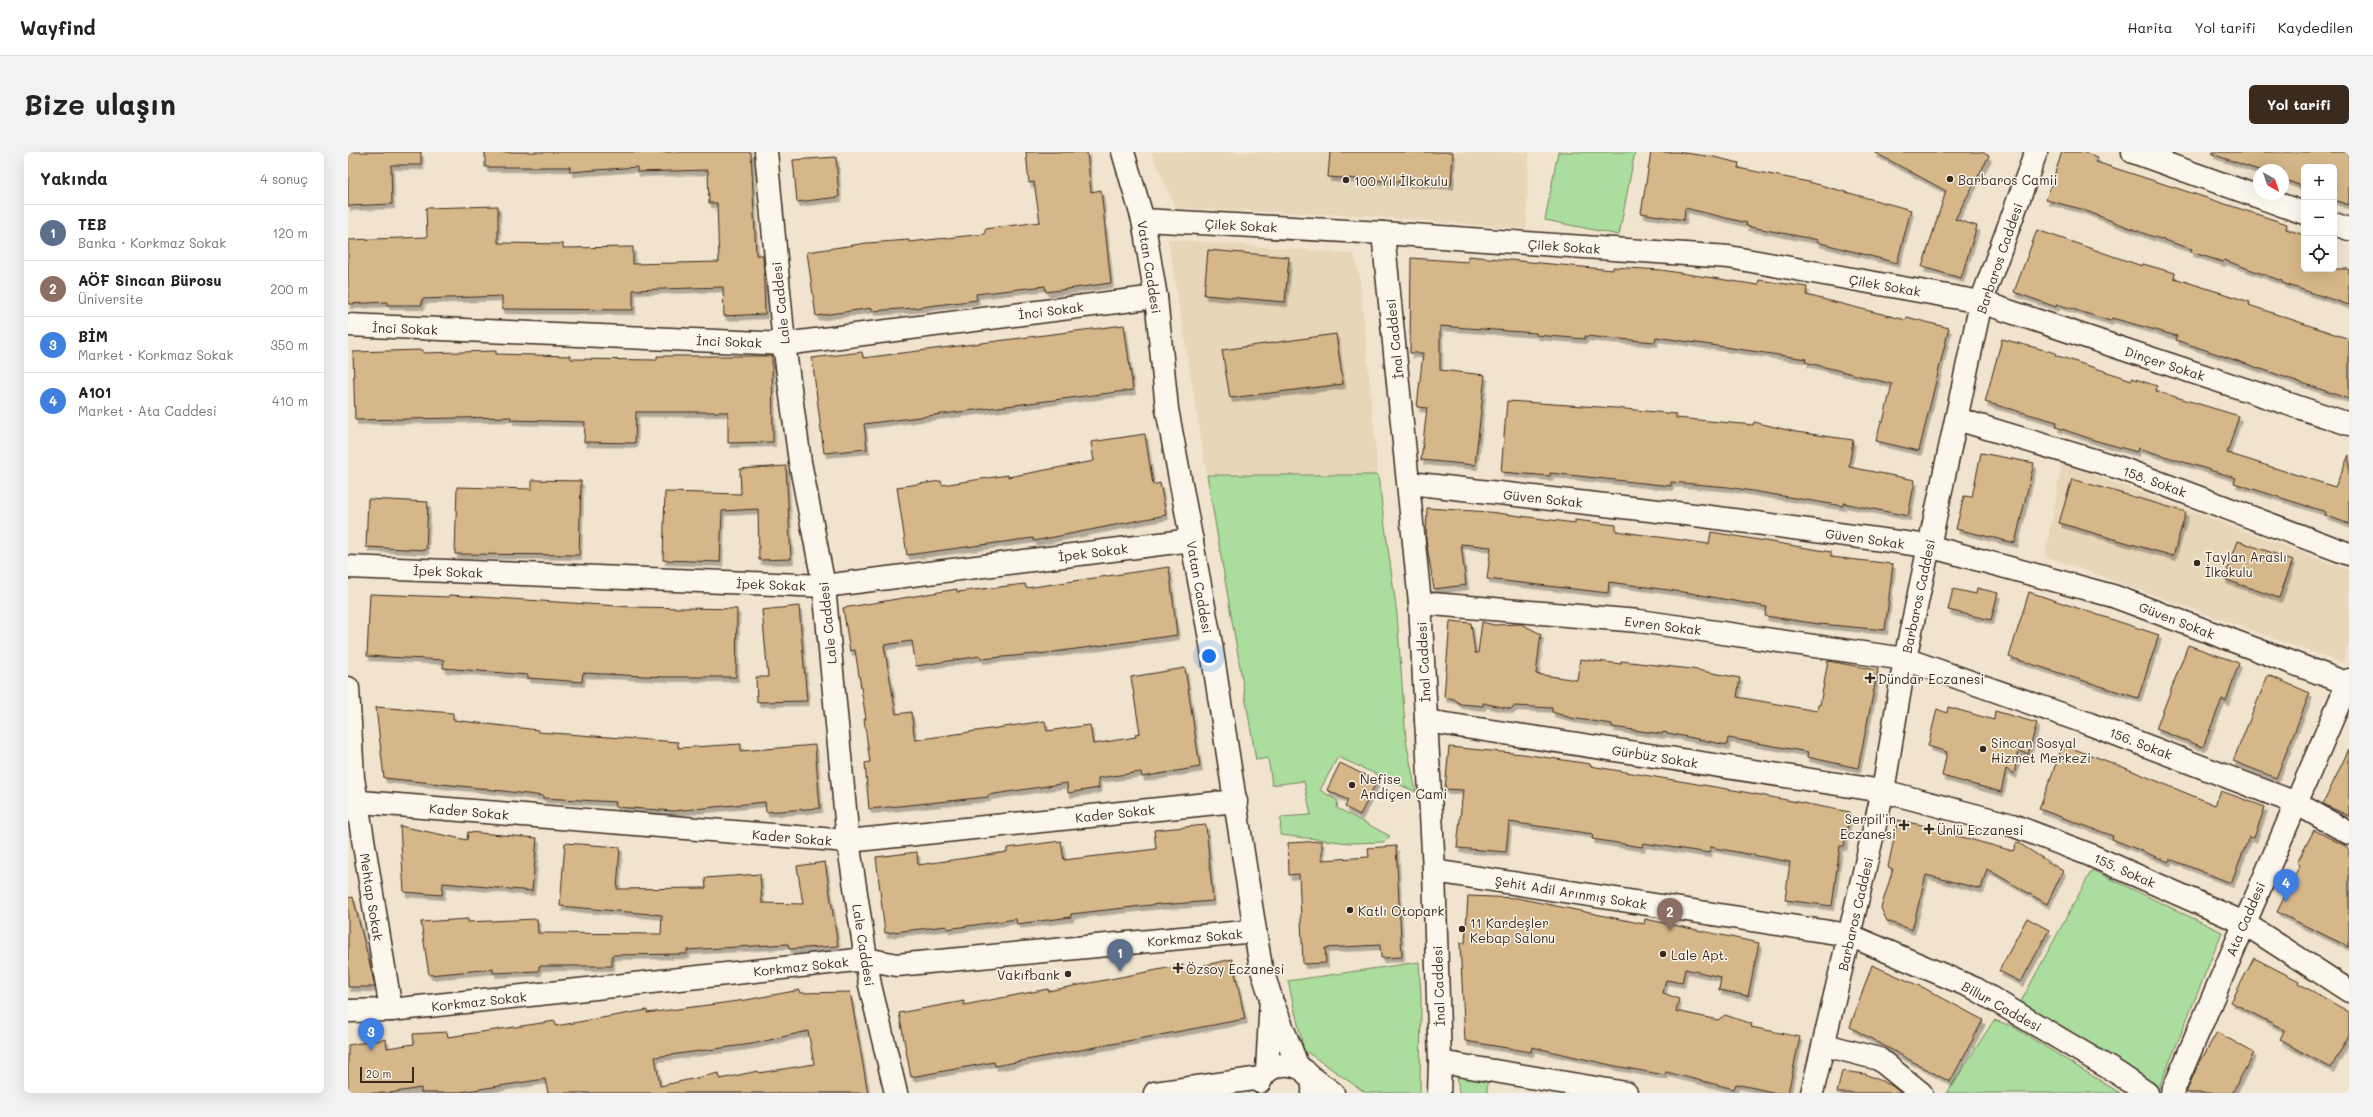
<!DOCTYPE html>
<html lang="tr">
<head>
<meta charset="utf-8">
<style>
  :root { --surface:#fff; --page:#f2f2f2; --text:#222; --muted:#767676; --line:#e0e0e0; --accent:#3b2a1e }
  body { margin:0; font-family:Mali,sans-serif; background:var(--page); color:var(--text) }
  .controls { position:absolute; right:12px; top:12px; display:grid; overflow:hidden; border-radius:6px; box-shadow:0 4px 16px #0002 }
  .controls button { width:36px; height:36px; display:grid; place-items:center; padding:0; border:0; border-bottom:1px solid var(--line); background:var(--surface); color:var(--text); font:20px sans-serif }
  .compass { position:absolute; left:1905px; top:12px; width:36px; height:36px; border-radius:50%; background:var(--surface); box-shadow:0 4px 16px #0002; rotate:140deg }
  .scale { position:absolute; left:12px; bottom:10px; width:54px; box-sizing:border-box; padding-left:4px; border:2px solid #3b2a1e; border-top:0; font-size:11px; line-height:14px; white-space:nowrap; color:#3b2a1e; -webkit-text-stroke:3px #fbf7ec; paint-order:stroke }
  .you { position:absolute; left:861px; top:504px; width:14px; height:14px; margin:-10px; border:3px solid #fff; border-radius:50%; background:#1a73e8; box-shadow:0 0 0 6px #1a73e833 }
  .badge { display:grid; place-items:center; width:26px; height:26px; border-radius:50%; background:var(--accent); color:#fff; font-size:13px; font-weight:700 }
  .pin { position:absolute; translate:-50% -33px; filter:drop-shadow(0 1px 2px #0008) }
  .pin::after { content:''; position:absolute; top:21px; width:14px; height:12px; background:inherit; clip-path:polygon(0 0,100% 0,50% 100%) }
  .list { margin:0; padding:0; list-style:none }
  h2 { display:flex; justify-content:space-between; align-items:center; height:52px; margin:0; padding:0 16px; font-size:17px }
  h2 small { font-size:13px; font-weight:400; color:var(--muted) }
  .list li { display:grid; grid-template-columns:26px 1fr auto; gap:12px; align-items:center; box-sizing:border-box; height:56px; padding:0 16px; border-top:1px solid var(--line) }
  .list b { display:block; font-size:15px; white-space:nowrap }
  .list p { margin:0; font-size:13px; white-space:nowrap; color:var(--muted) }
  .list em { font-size:13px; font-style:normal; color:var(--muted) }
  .icon { flex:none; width:22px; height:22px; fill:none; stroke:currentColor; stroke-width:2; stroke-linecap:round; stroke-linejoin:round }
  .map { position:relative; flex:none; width:2001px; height:941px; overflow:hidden; border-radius:6px }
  header { display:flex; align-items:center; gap:24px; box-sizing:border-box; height:56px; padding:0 20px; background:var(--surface); border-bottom:1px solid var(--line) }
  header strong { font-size:19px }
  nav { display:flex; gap:22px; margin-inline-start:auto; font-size:14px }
  .intro { display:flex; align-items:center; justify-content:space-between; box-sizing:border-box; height:96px; padding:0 24px }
  h1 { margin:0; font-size:28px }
  .button { padding:10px 18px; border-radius:6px; background:var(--accent); color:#fff; font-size:14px; font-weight:700 }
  main { display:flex; gap:24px; padding:0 24px }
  aside { flex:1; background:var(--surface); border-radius:6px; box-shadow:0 4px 16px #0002 }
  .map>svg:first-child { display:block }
  .built { fill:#e8d6b9 }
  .green { fill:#abdd9e; stroke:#73845e }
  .building { fill:#d6b789; stroke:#3b2a1e; fill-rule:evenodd; filter:url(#shadow) }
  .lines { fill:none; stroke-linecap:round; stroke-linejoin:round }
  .minor-casing { stroke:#3b2a1e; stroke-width:25 }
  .major-casing { stroke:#3b2a1e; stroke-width:25 }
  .minor { stroke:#fbf7ec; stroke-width:22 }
  .major { stroke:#fbf7ec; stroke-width:22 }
  .poi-dot { fill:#3b2a1e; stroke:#fbf7ec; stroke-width:1.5 }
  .labels { text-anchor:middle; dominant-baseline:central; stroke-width:3; stroke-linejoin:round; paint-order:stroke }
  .poi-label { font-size:13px; fill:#3b2a1e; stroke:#fbf7ec; text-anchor:start }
  .street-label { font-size:13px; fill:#3b2a1e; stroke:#fbf7ec }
</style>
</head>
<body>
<header>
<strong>Wayfind</strong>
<nav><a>Harita</a><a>Yol tarifi</a><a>Kaydedilen</a></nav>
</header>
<div class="intro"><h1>Bize ulaşın</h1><a class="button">Yol tarifi</a></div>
<main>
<aside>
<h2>Yakında<small>4 sonuç</small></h2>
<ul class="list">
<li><span class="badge" style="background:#5c6f8a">1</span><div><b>TEB</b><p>Banka · Korkmaz Sokak</p></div><em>120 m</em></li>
<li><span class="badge" style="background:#8d6e63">2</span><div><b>AÖF Sincan Bürosu</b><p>Üniversite</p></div><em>200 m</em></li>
<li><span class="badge" style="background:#3f7fe0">3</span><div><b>BİM</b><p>Market · Korkmaz Sokak</p></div><em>350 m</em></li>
<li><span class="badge" style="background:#3f7fe0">4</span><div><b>A101</b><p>Market · Ata Caddesi</p></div><em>410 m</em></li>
</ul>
</aside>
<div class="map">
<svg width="2001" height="941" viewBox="0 0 2001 941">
  <defs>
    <filter id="shadow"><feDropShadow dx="2.5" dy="4.5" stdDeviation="0" flood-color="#0004"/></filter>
  </defs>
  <rect width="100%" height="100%" fill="#f0e4ce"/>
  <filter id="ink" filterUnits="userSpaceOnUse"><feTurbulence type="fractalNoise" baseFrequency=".025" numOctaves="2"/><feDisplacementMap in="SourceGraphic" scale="8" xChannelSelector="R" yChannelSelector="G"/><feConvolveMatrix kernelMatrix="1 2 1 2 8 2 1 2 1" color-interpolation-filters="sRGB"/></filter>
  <g filter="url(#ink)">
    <g class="built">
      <polygon points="803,0 1181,0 1178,77 1018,64 828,56"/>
      <polygon points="820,87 1006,102 1012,128 1030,323 859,323"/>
      <polygon points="1714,311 2001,418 2001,491 1994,511 1697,404"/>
    </g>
    <g class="green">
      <polygon points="1210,0 1287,0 1271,83 1197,68"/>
      <polygon points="859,323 1030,323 1049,462 1058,588 1068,640 990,605 972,638 990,649 989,656 1042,684 1036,690 1002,691 932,683 933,665 963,663 956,629 924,633 920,606 908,608"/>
      <polygon points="1744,718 1874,780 1809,941 1671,853"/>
      <polygon points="1071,810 1073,845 1072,941 1018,941 956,898 940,829"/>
      <polygon points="1646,868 1664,874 1772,941 1599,941"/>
      <polygon points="1109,923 1139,927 1139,941 1111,941"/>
    </g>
    <g class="building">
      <polygon points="0,0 73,0 73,13 43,13 44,52 0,54"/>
      <polygon points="137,0 403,0 408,103 415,103 417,162 376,164 375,135 285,138 285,158 154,157 154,144 74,147 74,153 39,153 39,150 0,152 0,88 79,85 78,56 150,54 150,91 215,92 215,96 285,95 285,112 371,110 369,51 361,51 360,18 289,20 289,15 222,20 222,15 137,15"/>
      <polygon points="678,0 739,0 743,40 753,38 763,131 698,140 697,134 628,142 629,148 565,156 524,159 524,156 468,164 459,100 519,91 561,88 561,90 637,82 637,77 692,70 686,30 681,31"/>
      <polygon points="982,0 1105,0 1103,33 980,25"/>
      <polygon points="1303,0 1329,0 1366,5 1391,11 1390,16 1461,30 1563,58 1549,111 1469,90 1470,88 1398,74 1399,71 1337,56 1336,68 1293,61"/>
      <polygon points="1526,0 1634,0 1641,4 1607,67 1629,74 1613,126 1574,115 1598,39"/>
      <polygon points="1714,0 1734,0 1750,5 1748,10 1939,72 1938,77 1956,83 1956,117 2001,117 2001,153 1934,131 1934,129 1876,108 1875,110 1843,100 1844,97 1800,83 1733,57 1698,48"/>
      <polygon points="1865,0 2001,0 2001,53 1986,48 1986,15 1956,15 1956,25 1953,34 1935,27 1935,18 1910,18 1864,2"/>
      <polygon points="488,5 491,45 449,50 445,8"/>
      <polygon points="1689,78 1794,114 1795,112 1827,121 1826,126 1902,150 1901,153 2001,187 2001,247 1828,188 1829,184 1764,166 1762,169 1709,152 1708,155 1666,140"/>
      <polygon points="860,98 941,105 937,150 856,143"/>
      <polygon points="1120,104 1265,118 1265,115 1313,118 1410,133 1411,128 1459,135 1458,143 1558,168 1559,165 1601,176 1571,299 1528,289 1533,269 1535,270 1544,232 1457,210 1458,207 1308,185 1307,190 1237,184 1237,187 1188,183 1188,181 1092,174 1092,218 1137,223 1127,313 1073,308 1079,256 1069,255 1075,201 1062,201 1063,106 1120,110"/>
      <polygon points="776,173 785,238 516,272 519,297 476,301 464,206 514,200 515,206"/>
      <polygon points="988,182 995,232 882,246 874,198"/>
      <polygon points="1654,187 1708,201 1707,203 1784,228 1784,226 1809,234 1808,239 1891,264 1879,301 1987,335 2001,303 2001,372 1977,363 1978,360 1886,331 1888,326 1790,296 1789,300 1749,289 1708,275 1709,270 1637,250"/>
      <polygon points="75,198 75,201 148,199 148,202 223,204 223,207 309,208 309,204 424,204 425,290 380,291 380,260 288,260 287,291 236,290 237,270 163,268 163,265 7,268 5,200"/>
      <polygon points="1159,249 1267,256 1328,262 1328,266 1405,273 1406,270 1448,280 1505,288 1501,315 1567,328 1560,364 1495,351 1495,354 1380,335 1323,330 1323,334 1202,321 1202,324 1153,320"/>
      <polygon points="797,282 805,333 812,331 818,363 686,389 685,386 559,403 549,335 593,329 594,333 660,323 660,325 746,309 743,290"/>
      <polygon points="1633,301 1686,311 1667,391 1608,377 1616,344 1624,345"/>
      <polygon points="438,314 443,407 411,408 410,357 374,359 372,410 315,408 317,340 393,342 392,317"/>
      <polygon points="1724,327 1838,360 1825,404 1711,371"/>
      <polygon points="184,328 233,329 231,403 107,402 109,335 184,337"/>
      <polygon points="20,347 80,350 78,398 18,395"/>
      <polygon points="1079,356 1141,360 1227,371 1227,368 1268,373 1268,379 1361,392 1363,380 1483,400 1483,405 1545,412 1537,478 1471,472 1417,464 1419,455 1342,441 1261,430 1260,441 1139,427 1143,395 1113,392 1118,433 1086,437 1078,388"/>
      <polygon points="1890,389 1945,408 1931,446 1876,427"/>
      <polygon points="821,415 829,483 699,501 633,507 632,504 568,514 564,489 536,493 548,562 563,560 567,588 697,569 699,579 742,573 745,592 788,585 787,582 792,581 783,525 837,516 852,615 794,625 793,620 750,626 751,636 720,641 719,631 640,643 640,645 521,657 517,611 522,610 516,567 518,567 507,498 502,499 495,456 609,437 609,440 677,432 678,436"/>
      <polygon points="1629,436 1650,441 1643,468 1600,458 1605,437 1628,442"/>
      <polygon points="1681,440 1811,483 1790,546 1661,505"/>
      <polygon points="22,442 101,445 101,443 285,455 389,457 388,525 316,525 235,521 234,530 180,526 180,523 95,516 96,508 19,504"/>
      <polygon points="451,454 459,549 409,550 408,525 420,525 414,458"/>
      <polygon points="1102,469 1123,471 1127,501 1130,501 1134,470 1146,473 1173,472 1193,482 1188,522 1229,528 1232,507 1273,512 1273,509 1343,517 1392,526 1389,545 1469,559 1470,553 1472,553 1480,509 1530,518 1510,616 1459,605 1460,600 1380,586 1379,593 1315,580 1314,582 1264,575 1264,572 1223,566 1204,560 1204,556 1167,554 1163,557 1135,551 1135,554 1112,552 1106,547 1096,545"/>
      <polygon points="1840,493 1891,511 1878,549 1874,547 1855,595 1808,577"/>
      <polygon points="1920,523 1962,541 1928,626 1885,609"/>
      <polygon points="28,555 105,561 105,568 190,578 190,580 330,590 330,596 393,592 393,599 467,593 472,656 418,660 417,650 326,659 267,655 268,650 195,646 195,644 122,635 36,626"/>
      <polygon points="1600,555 1646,568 1647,559 1689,571 1680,602 1671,599 1666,622 1658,617 1653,640 1594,624 1599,600 1580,594 1589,557 1599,561"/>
      <polygon points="1715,593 1770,613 1867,653 1873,639 1917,655 1906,686 1901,685 1883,731 1822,707 1821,710 1764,687 1765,684 1691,657"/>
      <polygon points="1101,595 1175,602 1242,612 1242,614 1391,639 1502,660 1496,694 1492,694 1484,754 1437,748 1442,710 1362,695 1361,701 1295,691 1294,695 1244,687 1245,682 1161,670 1158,700 1109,696 1115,638 1097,637"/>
      <polygon points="2001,597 2001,664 1975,652"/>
      <polygon points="992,611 1029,629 1012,663 997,655 1000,648 979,638"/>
      <polygon points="1550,668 1592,677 1592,679 1665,699 1669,690 1715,719 1699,752 1639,717 1633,737 1578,723 1564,778 1539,769 1533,756 1545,717 1540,715"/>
      <polygon points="858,673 865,749 812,753 812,752 723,762 723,765 669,772 668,767 599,777 599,774 537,781 528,705 569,700 570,713 659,700 659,696 713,689 716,708 808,697 806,678"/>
      <polygon points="52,674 119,688 120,680 189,686 184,739 95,731 94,743 56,740"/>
      <polygon points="1966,678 2001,696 2001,795 1929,760 1952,713 1949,711"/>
      <polygon points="974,689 974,708 1021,705 1020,696 1048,694 1054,805 1033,806 1032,793 977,796 978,811 955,812 951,722 941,723 940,691"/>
      <polygon points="217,691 272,695 269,737 358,736 357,726 412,722 414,751 455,752 449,714 477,710 490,794 441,797 440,792 339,798 339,802 264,803 264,814 191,814 191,819 145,821 145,817 81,823 73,770 120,767 120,770 189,767 190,781 313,782 314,763 212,754"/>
      <polygon points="1120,744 1169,746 1296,772 1297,767 1411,791 1400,844 1371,838 1373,825 1337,817 1334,831 1318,828 1315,841 1331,847 1328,859 1370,868 1377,863 1404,872 1403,875 1452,885 1440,941 1429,941 1388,932 1386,937 1318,920 1317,923 1267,914 1184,895 1183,900 1117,889 1112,791 1117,791"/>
      <polygon points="5,745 24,821 27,835 0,835 0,746"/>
      <polygon points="1679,766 1701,778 1673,830 1651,819"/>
      <polygon points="1906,806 1951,829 1950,831 2001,860 2001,883 1983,916 1932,888 1937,878 1883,850"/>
      <polygon points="884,807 897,867 647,914 646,910 563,925 551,861 616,849 616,853 700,837 700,839 835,813 836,818"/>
      <polygon points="1524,813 1576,836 1635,868 1602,930 1502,875"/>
      <path d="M452,838L453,841L502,840L520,941H200L197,927L106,941H73V936L42,941H0V893L38,887L39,896L66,892L65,882L99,880L100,885L207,869L208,874L299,858V861L398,848ZM460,879L466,912L411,921L410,919L372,927L371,921L312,934L307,905L404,892Z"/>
      <polygon points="1869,880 1906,901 1884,941 1838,941 1848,917"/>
      <polygon points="1494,919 1517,922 1543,933 1553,941 1489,941"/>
    </g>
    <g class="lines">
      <g class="minor-casing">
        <g id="minor">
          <polyline points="418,0 436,192 452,310 476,434 500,689 522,833 548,941"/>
          <polyline points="1785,0 1956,61"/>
          <polyline points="795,68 1035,81 1381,105 1633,150 2001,272"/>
          <polyline points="1986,72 2001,77"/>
          <polyline points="1035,81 1072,451 1086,719 1092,910 1091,941"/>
          <polyline points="0,173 436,192 808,145"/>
          <polyline points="1609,267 1775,317 2001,402"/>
          <polyline points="1061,331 1355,364 1580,394 1765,444 2001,532"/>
          <polyline points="0,415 476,434 844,388"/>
          <polyline points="1072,451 1291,469 1557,507 1739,571 1948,651 2001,681"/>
          <polyline points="0,536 5,626 43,858"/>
          <polyline points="1078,569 1535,639 1664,673 1740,702 1896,771 2001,839"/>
          <polyline points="0,649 500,689 888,649"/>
          <polyline points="1086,719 1501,783 1628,837 1771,922 1799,941"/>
          <polyline points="0,859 43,858 518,807 549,813 907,779"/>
          <polyline points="1477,893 1531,907 1573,941"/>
          <polyline points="1092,910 1278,941"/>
          <polyline points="1464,941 1535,639 1557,507 1633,150 1688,0"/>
          <polyline points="1824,941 2001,528"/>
        </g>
      </g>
      <g class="major-casing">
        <g id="major">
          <polyline points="775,0 795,68 808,145 819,257 863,492 907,779 913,815 923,846 919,919"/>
          <polyline points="925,852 950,915"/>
          <polyline points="959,922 985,941"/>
          <path d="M912,930C923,902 969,910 965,941"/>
          <polyline points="807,941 913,926"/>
        </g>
      </g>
      <use href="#minor" class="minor"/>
      <use href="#major" class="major"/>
    </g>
  </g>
  <g class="poi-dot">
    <circle cx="1602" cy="27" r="4"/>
    <circle cx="998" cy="28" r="4"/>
    <circle cx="1849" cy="411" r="4"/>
    <path d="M1520 520h4v4h4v4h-4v4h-4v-4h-4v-4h4z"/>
    <circle cx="1635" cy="597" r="4"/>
    <circle cx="1004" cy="633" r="4"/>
    <path d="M1554 667h4v4h4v4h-4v4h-4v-4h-4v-4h4z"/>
    <path d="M1579 671h4v4h4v4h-4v4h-4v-4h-4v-4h4z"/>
    <circle cx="1002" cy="758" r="4"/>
    <circle cx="1114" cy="777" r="4"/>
    <circle cx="1315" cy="802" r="4"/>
    <path d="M828 810h4v4h4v4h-4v4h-4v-4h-4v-4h4z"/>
    <circle cx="720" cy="822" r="4"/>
  </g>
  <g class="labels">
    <g class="poi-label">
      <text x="1610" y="27">Barbaros Camii</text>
      <text x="1006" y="28">100 Yıl İlkokulu</text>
      <text x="1857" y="404">Taylan Araslı<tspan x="1857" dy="15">İlkokulu</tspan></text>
      <text x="1530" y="526">Dündar Eczanesi</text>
      <text x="1643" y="590">Sincan Sosyal<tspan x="1643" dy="15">Hizmet Merkezi</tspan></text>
      <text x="1012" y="626">Nefise<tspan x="1012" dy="15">Andiçen Cami</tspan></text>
      <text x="1548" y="666" text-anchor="end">Serpil'in<tspan x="1548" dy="15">Eczanesi</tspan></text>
      <text x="1589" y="677">Ünlü Eczanesi</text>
      <text x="1010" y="758">Katlı Otopark</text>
      <text x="1122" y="770">11 Kardeşler<tspan x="1122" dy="15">Kebap Salonu</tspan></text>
      <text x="1323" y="802">Lale Apt.</text>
      <text x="838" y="816">Özsoy Eczanesi</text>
      <text x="712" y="822" text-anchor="end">Vakıfbank</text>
    </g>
    <g class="street-label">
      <text transform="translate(893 73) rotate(3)">Çilek Sokak</text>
      <text transform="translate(1216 94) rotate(4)">Çilek Sokak</text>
      <text transform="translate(1651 106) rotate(-71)">Barbaros Caddesi</text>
      <text transform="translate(802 115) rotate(81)">Vatan Caddesi</text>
      <text transform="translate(1537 133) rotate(10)">Çilek Sokak</text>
      <text transform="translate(432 151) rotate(-96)">Lale Caddesi</text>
      <text transform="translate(703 158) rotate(-7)">İnci Sokak</text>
      <text transform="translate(57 176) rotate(2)">İnci Sokak</text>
      <text transform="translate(1046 187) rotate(-96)">İnal Caddesi</text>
      <text transform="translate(381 189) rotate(2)">İnci Sokak</text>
      <text transform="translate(1817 211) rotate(18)">Dinçer Sokak</text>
      <text transform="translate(1807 329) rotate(20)">158. Sokak</text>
      <text transform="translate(1195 346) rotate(6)">Güven Sokak</text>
      <text transform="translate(1517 386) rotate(8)">Güven Sokak</text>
      <text transform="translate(745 400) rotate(-7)">İpek Sokak</text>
      <text transform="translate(100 419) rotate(2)">İpek Sokak</text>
      <text transform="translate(423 432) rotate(2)">İpek Sokak</text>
      <text transform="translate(852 435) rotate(80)">Vatan Caddesi</text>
      <text transform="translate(1570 444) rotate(-78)">Barbaros Caddesi</text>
      <text transform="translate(1829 468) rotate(21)">Güven Sokak</text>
      <text transform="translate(479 471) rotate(-96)">Lale Caddesi</text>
      <text transform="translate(1315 473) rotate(7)">Evren Sokak</text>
      <text transform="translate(1075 510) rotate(-93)">İnal Caddesi</text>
      <text transform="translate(1793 591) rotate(21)">156. Sokak</text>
      <text transform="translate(1307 604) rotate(9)">Gürbüz Sokak</text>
      <text transform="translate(121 659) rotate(5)">Kader Sokak</text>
      <text transform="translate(767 661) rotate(-6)">Kader Sokak</text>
      <text transform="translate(444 685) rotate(5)">Kader Sokak</text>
      <text transform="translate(1777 718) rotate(24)">155. Sokak</text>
      <text transform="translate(1223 740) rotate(9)">Şehit Adil Arınmış Sokak</text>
      <text transform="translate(24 745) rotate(81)">Mehtap Sokak</text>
      <text transform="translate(1507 762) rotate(-77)">Barbaros Caddesi</text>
      <text transform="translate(1897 767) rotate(-67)">Ata Caddesi</text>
      <text transform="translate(847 785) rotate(-5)">Korkmaz Sokak</text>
      <text transform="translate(516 793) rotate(81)">Lale Caddesi</text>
      <text transform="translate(453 814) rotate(-6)">Korkmaz Sokak</text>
      <text transform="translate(1090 834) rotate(-92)">İnal Caddesi</text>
      <text transform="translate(131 849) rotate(-6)">Korkmaz Sokak</text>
      <text transform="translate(1654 854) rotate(29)">Billur Caddesi</text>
    </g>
  </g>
</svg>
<div class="controls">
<button>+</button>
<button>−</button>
<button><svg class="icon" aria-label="locate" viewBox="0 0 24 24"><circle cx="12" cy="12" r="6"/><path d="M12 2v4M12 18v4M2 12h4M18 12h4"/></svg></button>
</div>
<svg class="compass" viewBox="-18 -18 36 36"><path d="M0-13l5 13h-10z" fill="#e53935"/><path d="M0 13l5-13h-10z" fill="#767676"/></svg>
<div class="scale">20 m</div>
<div class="you"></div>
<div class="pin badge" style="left:772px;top:820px;background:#5c6f8a">1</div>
<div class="pin badge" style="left:1322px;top:779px;background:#8d6e63">2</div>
<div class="pin badge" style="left:23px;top:899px;background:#3f7fe0">3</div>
<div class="pin badge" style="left:1938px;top:750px;background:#3f7fe0">4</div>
</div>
</main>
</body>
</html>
